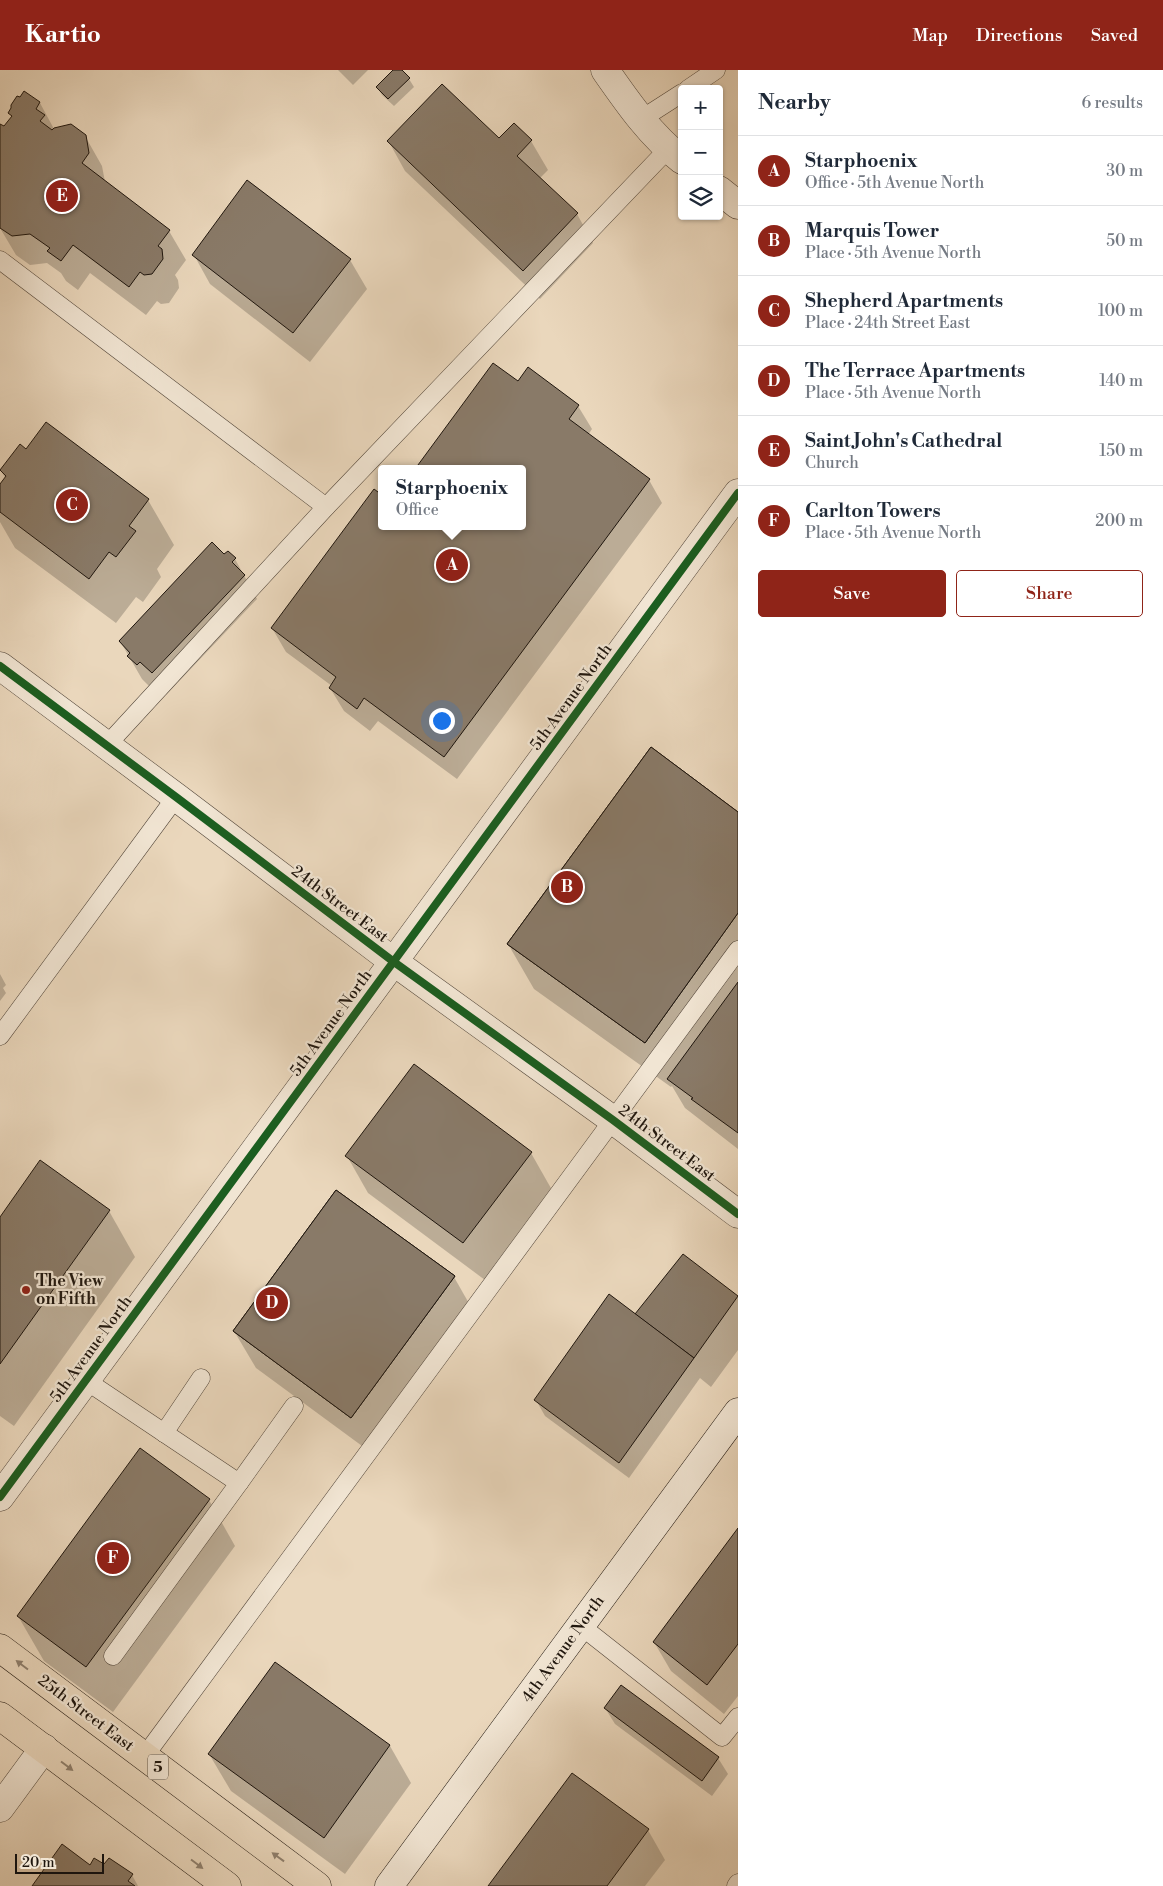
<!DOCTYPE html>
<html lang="en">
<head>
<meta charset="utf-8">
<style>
  :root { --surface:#fff; --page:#f2f2f3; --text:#1f2937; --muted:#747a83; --line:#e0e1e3; --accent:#8f2418 }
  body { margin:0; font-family:"Libre Bodoni",serif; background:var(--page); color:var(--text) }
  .controls { position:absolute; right:15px; top:15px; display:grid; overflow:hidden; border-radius:5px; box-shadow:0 1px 4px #0004 }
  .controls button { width:45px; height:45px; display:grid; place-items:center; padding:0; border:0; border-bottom:1px solid var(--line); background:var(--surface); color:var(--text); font:25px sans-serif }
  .scale { position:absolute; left:15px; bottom:12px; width:89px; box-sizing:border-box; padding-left:5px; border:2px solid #1f160e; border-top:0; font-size:14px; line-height:18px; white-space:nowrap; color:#1f160e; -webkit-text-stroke:4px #f1e5d3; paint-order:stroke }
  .you { position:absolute; left:441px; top:650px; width:18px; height:18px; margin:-12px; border:4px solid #fff; border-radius:50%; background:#1a73e8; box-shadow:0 0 0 8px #1a73e833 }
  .badge { display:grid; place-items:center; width:32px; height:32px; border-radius:50%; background:var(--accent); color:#fff; font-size:16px; font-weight:700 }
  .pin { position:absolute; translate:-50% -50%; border:2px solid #fff; box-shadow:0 1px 5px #0006 }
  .popup { position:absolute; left:378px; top:395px; width:148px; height:65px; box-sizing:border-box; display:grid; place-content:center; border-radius:5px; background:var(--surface); filter:drop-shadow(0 1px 4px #0005); font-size:16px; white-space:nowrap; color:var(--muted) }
  .popup b { font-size:19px; color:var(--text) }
  .popup::after { content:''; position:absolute; left:50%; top:100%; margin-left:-10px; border:10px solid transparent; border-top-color:var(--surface) }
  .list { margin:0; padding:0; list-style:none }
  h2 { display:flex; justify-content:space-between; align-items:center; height:65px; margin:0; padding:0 20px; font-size:21px }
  h2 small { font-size:16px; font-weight:400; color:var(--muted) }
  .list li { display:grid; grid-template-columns:32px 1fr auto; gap:15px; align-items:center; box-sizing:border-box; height:70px; padding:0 20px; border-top:1px solid var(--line) }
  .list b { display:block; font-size:19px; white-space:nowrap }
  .list p { margin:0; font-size:16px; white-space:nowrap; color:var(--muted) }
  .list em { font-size:16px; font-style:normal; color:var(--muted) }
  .actions { display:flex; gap:10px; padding:15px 20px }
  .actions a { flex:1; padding:11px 0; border:1px solid var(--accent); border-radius:5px; text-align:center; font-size:18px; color:var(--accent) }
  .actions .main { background:var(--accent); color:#fff }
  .icon { flex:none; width:28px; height:28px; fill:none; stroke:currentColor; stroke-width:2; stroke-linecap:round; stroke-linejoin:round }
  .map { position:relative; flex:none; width:738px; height:1816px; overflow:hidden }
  header { display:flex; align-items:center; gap:30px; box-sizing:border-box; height:70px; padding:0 25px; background:var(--accent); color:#fff }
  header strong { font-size:24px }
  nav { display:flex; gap:28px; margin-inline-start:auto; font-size:18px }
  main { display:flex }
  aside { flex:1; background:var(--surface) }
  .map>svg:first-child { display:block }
  .shadow { fill:#0003 }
  .building { fill:#897a68; stroke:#1f160e; fill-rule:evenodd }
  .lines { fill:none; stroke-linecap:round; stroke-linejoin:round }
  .service-casing { stroke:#52463a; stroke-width:19 }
  .minor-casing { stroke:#52463a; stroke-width:29 }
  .tertiary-casing { stroke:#52463a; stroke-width:29 }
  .secondary-casing { stroke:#1f160e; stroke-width:29 }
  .primary-casing { stroke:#1f160e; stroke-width:29 }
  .service { stroke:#f1e5d3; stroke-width:18 }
  .minor { stroke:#f1e5d3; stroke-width:28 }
  .tertiary { stroke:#f1e5d3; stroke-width:28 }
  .secondary { stroke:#f1e5d3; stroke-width:28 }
  .primary { stroke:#ead7bc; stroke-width:28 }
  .cycleway-casing { stroke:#f1e5d3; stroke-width:11 }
  .cycleway { stroke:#1b5e20; stroke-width:8 }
  .oneway { fill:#8f806e }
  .poi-dot { fill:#8f2418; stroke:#f1e5d3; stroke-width:2 }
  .labels { text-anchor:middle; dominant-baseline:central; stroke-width:4.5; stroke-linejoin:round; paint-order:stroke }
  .shield { fill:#f1e5d3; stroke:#5e5449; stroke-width:1 }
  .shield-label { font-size:15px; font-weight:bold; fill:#1f160e }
  .street-label { font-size:16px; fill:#1f160e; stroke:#f1e5d3 }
  .poi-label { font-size:16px; font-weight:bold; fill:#1f160e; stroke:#f1e5d3; text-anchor:start }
</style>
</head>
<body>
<header>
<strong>Kartio</strong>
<nav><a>Map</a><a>Directions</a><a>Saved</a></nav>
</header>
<main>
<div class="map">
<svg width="738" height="1816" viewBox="0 0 738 1816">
  <rect width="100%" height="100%" fill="#ead7bc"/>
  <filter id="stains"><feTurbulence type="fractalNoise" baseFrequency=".004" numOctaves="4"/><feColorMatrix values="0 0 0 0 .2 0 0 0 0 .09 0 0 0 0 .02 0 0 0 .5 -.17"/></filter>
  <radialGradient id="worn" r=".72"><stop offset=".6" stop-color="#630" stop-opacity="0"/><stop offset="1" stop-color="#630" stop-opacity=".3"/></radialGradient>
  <g class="shadow">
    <polygon points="338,0 368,0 353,15"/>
    <polygon points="395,0 400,0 409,9 414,17 394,36 382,25 377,17"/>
    <polygon points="24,22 40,33 54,59 85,66 102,96 105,112 169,161 186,190 175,205 178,210 179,218 169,233 161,234 157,231 146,245 90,203 78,220 66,211 61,203 47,193 30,195 16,185 0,158 0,55 4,58 12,48 9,43"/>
    <polygon points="499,70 531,71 548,100 539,109 577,144 593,173 540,229 405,101 389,72"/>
    <polygon points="194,185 350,190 367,219 310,292 210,214"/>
    <polygon points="529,299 578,336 592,359 588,365 649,410 662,433 457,709 378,651 370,661 344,641 330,618 332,616 286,582 272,558 382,426 382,456 522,456 522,399"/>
    <polygon points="20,376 26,381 148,430 174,475 157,499 161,507 143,532 136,527 116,553 15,478 0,452 0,417 6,409 1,401"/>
    <polygon points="228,483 235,489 257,529 166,625 154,614 151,618 142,609 120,571"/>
    <polygon points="738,743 738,1079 685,1038 672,1016 671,1017 534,919 508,874"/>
    <polygon points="0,904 6,915 3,918 6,923 0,931"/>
    <polygon points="531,1083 552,1120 485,1210 368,1123 347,1086"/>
    <polygon points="109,1141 135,1187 14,1356 0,1346 0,1149"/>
    <polygon points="683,1185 738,1227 738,1280 711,1317 700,1308 629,1408 545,1346 536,1330 640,1249"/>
    <polygon points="454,1207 475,1244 373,1384 256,1298 234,1261"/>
    <polygon points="209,1430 235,1476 113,1642 44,1591 18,1546"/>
    <polygon points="738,1460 738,1626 724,1644 671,1601 654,1572"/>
    <polygon points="275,1593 390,1676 411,1713 345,1804 231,1721 209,1684"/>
    <polygon points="605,1638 718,1688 728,1704 712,1726 615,1654"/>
    <polygon points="573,1705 648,1760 665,1790 645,1816 490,1816"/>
    <polygon points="104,1796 132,1805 138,1816 33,1816"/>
  </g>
  <g class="building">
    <polygon points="393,0 402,0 410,8 388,29 376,17"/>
    <polygon points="442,14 499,68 514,53 532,70 517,86 578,143 523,201 387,71"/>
    <polygon points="24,21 40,32 36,39 45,45 40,51 52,60 54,58 71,54 86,65 89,83 82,93 170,160 158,176 162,179 163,189 152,204 144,205 140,202 129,217 73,175 61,191 47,181 50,178 30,164 12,166 0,158 0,54 4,56 12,46 8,43 11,38 11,35 17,26 20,27"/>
    <polygon points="247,110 351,189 293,263 192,185"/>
    <polygon points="493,293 518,311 528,297 579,335 569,349 650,409 444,687 364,628 357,639 329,618 336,607 271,558 374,419 382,425 382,456 522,456 522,399 415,399"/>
    <polygon points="46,352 149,429 129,456 136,461 116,487 109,482 89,509 0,442 0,414 6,406 0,400 20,374 26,379"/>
    <polygon points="212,472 224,484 228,481 236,488 232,492 245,505 152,603 140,592 137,595 127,586 130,583 119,571"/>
    <path d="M651,677L738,742V843L645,973L507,874ZM648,729L734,791L638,925L552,864Z"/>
    <polygon points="651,677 738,742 738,843 645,973 507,874"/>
    <polygon points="738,912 738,1063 691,1029 693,1028 667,1009"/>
    <polygon points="414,994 532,1082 463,1173 345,1086"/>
    <polygon points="40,1090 110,1140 0,1294 0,1147"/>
    <path d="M336,1120L455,1206L351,1348L233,1261ZM348,1156L430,1215L412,1239L417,1243L381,1292L376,1288L362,1308L280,1248L296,1228L290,1224L325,1177L330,1181Z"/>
    <polygon points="336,1120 455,1206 351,1348 233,1261"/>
    <polygon points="683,1184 738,1226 694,1288 635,1244"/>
    <polygon points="609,1224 694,1288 619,1393 534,1330"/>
    <polygon points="140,1378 210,1429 86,1597 17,1546"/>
    <polygon points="738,1458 738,1574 707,1615 653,1572"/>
    <polygon points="275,1592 390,1675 324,1768 208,1684"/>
    <polygon points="621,1615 719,1687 702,1711 604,1638"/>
    <polygon points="572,1703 649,1759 607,1816 488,1816"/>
    <polygon points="62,1774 90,1795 94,1788 104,1794 109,1788 133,1804 128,1811 135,1816 32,1816"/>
  </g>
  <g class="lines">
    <g class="service-casing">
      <g id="service">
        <polyline points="688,19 716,0"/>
        <polyline points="640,50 682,23"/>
        <polyline points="0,190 326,437"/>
        <polyline points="107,675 326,437 668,79"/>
        <polyline points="0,966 176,727"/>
        <polyline points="85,1310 239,1413 113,1586"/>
        <polyline points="164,1363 201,1308"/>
        <polyline points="239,1413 294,1336"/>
        <polyline points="581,1556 722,1667 738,1647"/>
        <polyline points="144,1687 738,880"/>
        <polyline points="736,1816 738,1813"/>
      </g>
    </g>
    <g class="minor-casing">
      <polyline id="minor" points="0,1738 44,1678"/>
    </g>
    <g class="tertiary-casing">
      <g id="tertiary">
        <path d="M605,0C628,33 650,65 682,90"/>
        <polyline points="719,120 738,135"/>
        <polyline points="0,596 176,727 394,892 613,1050 738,1144"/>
        <polyline points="0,1427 738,423"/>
      </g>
    </g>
    <g class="secondary-casing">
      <polyline id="secondary" points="389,1816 738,1342"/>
    </g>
    <g class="primary-casing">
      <g id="primary">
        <polyline points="0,1578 317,1816"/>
        <polyline points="0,1646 227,1816"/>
      </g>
    </g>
    <use href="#service" class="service"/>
    <use href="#minor" class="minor"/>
    <use href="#tertiary" class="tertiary"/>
    <use href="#secondary" class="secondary"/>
    <use href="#primary" class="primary"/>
    <g class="cycleway-casing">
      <g id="cycleway">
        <polyline points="0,596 176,727 394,892 613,1050 738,1144"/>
        <polyline points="0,1427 738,423"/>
      </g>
    </g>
    <use href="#cycleway" class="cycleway"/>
  </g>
  <defs><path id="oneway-solid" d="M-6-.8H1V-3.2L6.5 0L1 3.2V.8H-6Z" transform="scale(1.25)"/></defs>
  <g class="oneway">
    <use href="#oneway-solid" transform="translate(22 1595) rotate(-143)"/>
    <use href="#oneway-solid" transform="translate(67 1696) rotate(37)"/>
    <use href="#oneway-solid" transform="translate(278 1787) rotate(-144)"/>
    <use href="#oneway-solid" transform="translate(197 1794) rotate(37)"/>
  </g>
  <circle class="poi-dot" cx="26" cy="1220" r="5"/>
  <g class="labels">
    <rect class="shield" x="148" y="1684.5" width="20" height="25" rx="4"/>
    <g class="shield-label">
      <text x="158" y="1697">5</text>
    </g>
    <g class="street-label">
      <text transform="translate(571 627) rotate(-54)">5th Avenue North</text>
      <text transform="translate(340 834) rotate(37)">24th Street East</text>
      <text transform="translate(331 953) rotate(-54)">5th Avenue North</text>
      <text transform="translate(667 1073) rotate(37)">24th Street East</text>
      <text transform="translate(91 1279) rotate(-54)">5th Avenue North</text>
      <text transform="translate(563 1579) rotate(-54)">4th Avenue North</text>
      <text transform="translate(86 1643) rotate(37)">25th Street East</text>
    </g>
    <g class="poi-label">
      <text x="36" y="1211">The View<tspan x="36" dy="18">on Fifth</tspan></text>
    </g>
  </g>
  <rect width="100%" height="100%" filter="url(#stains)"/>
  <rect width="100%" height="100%" fill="url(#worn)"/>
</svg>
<div class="controls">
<button>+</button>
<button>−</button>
<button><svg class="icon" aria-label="layers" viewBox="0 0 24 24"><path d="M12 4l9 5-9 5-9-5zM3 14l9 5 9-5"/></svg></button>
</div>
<div class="scale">20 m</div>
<div class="you"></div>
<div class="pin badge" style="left:452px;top:495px">A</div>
<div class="popup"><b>Starphoenix</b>Office</div>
<div class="pin badge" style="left:567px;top:817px">B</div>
<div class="pin badge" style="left:72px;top:435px">C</div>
<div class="pin badge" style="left:272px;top:1233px">D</div>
<div class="pin badge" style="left:62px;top:126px">E</div>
<div class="pin badge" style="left:113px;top:1488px">F</div>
</div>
<aside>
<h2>Nearby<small>6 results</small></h2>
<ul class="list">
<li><span class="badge">A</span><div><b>Starphoenix</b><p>Office · 5th Avenue North</p></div><em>30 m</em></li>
<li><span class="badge">B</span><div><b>Marquis Tower</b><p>Place · 5th Avenue North</p></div><em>50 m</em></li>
<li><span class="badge">C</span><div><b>Shepherd Apartments</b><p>Place · 24th Street East</p></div><em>100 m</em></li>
<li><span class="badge">D</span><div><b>The Terrace Apartments</b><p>Place · 5th Avenue North</p></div><em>140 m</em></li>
<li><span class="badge">E</span><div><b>Saint John's Cathedral</b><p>Church</p></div><em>150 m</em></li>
<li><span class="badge">F</span><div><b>Carlton Towers</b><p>Place · 5th Avenue North</p></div><em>200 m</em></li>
</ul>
<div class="actions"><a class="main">Save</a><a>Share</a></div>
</aside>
</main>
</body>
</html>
